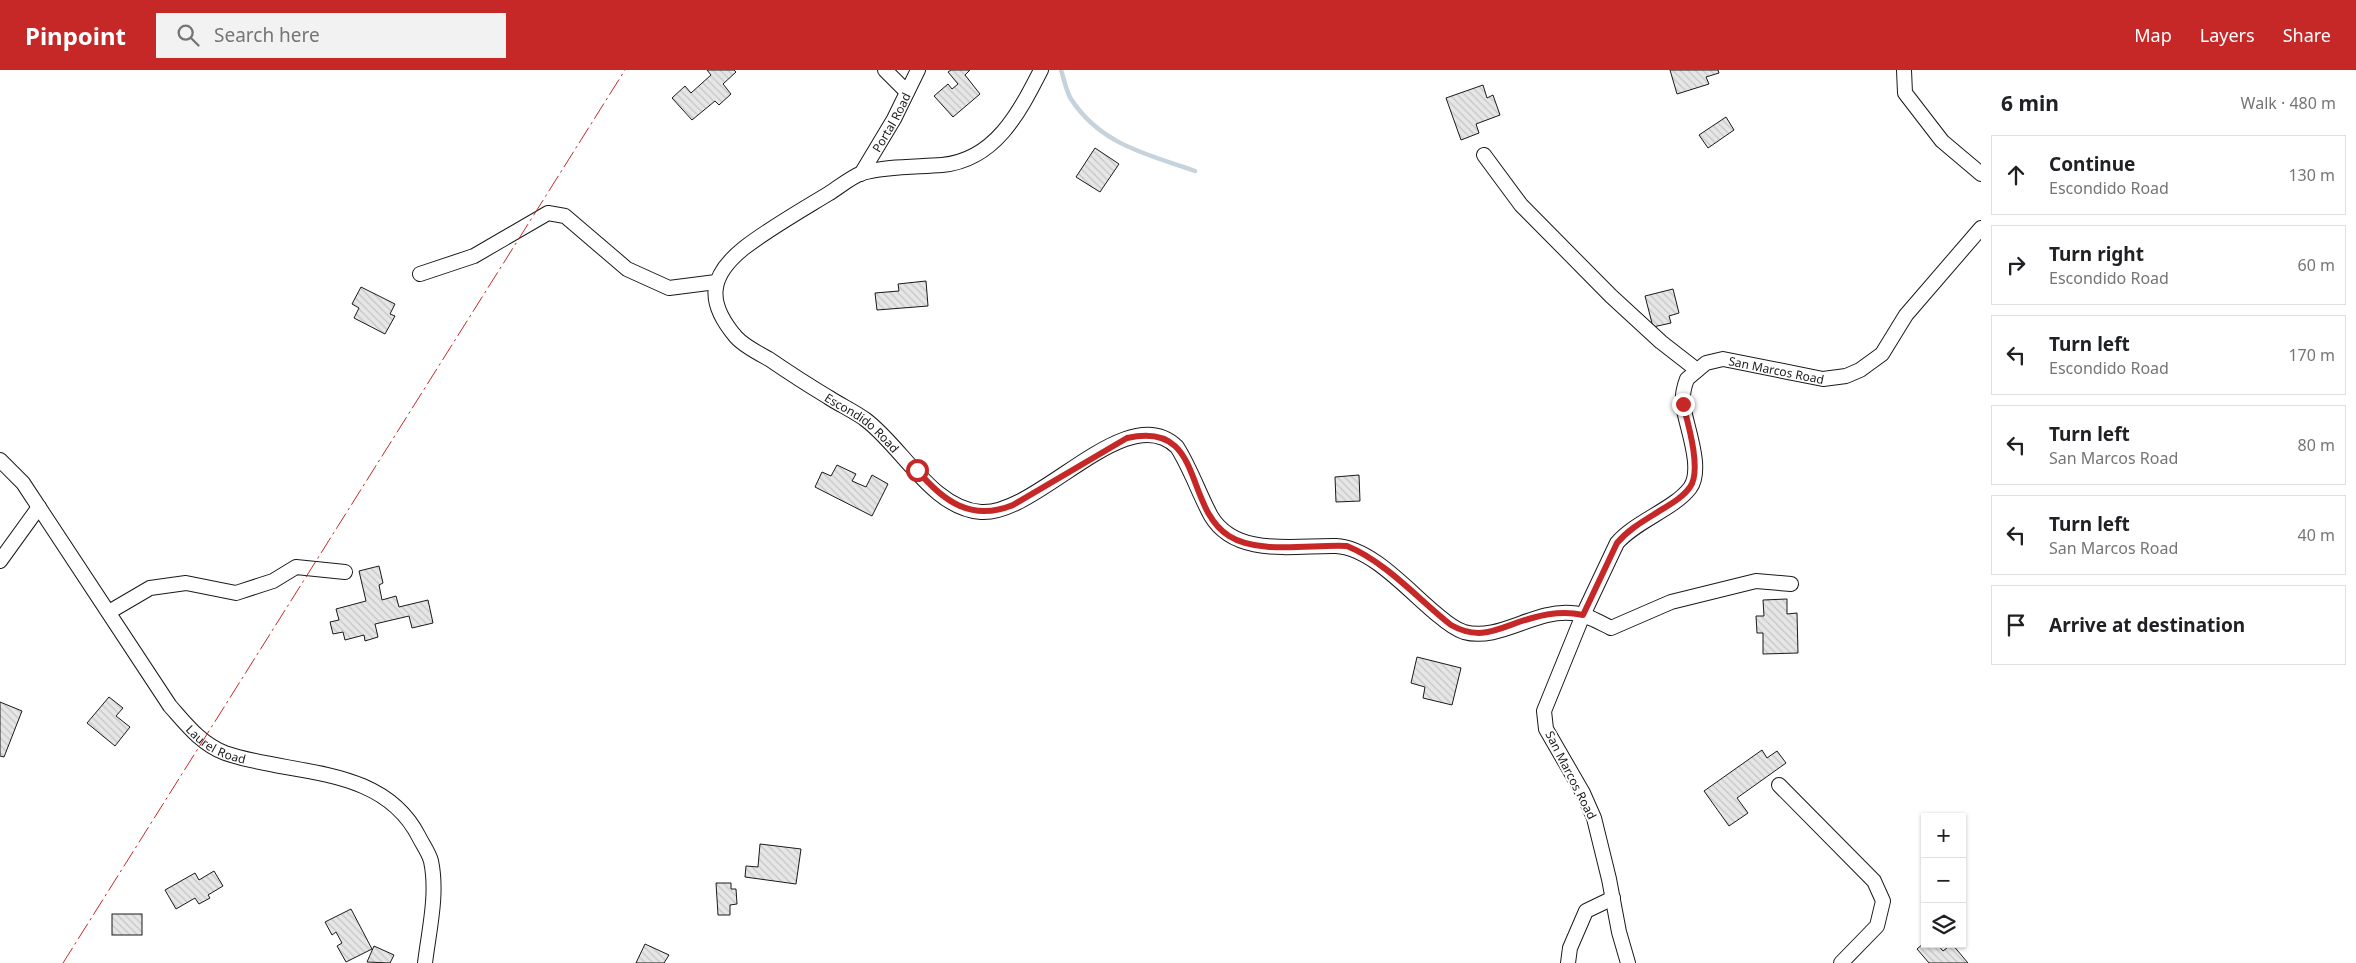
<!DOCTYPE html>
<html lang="en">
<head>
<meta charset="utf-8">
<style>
  :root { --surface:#fff; --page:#f2f2f2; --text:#202124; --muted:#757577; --line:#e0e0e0; --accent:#c62828 }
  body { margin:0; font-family:"Noto Sans",sans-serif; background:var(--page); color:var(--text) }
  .controls { position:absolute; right:15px; bottom:15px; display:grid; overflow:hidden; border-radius:0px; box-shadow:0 1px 4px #0004 }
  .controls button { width:45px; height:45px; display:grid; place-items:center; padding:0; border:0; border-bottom:1px solid var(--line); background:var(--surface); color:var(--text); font:25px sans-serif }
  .stop { position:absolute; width:15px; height:15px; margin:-11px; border:4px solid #c62828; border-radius:50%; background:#fff }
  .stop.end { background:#c62828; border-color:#fff; box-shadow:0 1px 5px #0008 }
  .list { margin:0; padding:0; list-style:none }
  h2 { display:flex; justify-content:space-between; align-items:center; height:65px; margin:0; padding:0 20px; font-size:21px }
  h2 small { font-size:16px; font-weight:400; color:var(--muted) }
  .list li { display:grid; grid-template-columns:32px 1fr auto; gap:15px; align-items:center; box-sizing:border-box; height:80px; margin:0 10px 10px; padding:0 10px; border:1px solid var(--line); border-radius:0px }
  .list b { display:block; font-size:19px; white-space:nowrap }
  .list p { margin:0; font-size:16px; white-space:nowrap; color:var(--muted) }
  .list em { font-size:16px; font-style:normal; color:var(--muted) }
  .icon { flex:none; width:28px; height:28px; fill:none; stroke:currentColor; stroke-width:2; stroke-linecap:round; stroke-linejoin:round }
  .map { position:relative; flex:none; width:1981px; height:893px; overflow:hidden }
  header { display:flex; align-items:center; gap:30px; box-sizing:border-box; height:70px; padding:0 25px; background:var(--accent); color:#fff }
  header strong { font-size:24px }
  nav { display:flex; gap:28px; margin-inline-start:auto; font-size:18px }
  .search { width:350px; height:45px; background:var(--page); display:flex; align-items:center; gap:12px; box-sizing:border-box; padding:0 18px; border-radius:0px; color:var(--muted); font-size:19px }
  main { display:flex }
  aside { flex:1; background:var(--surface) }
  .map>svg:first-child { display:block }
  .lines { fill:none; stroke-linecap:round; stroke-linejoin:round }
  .stream { stroke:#c6d2dc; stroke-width:4.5 }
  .building { fill:url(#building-back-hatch); stroke:#1a1a1a }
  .street-casing { stroke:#1a1a1a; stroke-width:16 }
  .street { stroke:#fff; stroke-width:14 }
  .power { stroke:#c62828; stroke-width:1; stroke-dasharray:18 4 2.5 4; stroke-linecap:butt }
  .route { stroke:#c62828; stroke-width:6 }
  .labels { text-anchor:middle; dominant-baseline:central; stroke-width:4; stroke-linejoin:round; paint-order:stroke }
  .street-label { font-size:12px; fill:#1a1a1a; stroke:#fff }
</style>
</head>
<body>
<header>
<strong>Pinpoint</strong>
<div class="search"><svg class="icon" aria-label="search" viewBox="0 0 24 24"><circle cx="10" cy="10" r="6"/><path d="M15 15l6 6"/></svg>Search here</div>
<nav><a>Map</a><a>Layers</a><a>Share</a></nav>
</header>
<main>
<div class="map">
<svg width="1981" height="893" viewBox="0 0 1981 893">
  <defs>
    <pattern id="building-back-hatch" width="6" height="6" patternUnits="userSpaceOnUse" patternTransform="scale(1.25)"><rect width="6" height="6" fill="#e6e6e6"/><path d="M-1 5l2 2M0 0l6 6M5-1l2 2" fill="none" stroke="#c5c5c5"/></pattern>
  </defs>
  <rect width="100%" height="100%" fill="#fff"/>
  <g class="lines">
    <path class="stream" d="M1061,0C1064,9 1066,21 1071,29C1101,75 1147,84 1195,101"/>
  </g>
  <g class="building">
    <polygon points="707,0 734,0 736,2 723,14 731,24 719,35 715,31 692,50 672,28 685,16 691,23 711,5"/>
    <polygon points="951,0 970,0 965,5 980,24 953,47 934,26 948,14 952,19 958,14 948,2"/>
    <polygon points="1670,0 1718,0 1719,3 1706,7 1709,14 1677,24"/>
    <polygon points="1483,15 1487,28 1493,25 1500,45 1476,54 1479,63 1461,70 1446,28"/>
    <polygon points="1726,47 1734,60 1708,78 1699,65"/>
    <polygon points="1095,78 1119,94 1100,122 1076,107"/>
    <polygon points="926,211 928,236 877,240 875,223 899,221 898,214"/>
    <polygon points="361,217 395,234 390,244 395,246 385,264 354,248 359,238 352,234"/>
    <polygon points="1673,219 1679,243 1669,246 1671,253 1653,257 1645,226"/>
    <polygon points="837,395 856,404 852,411 866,417 872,405 888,414 872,446 815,417 822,402 831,406"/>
    <polygon points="1359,405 1360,431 1336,432 1335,407"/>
    <polygon points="379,496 383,513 379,515 382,530 396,526 399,537 428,530 433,553 412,558 409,546 375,554 378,567 365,571 364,565 345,570 343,562 333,564 330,552 339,550 336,539 366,531 359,501"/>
    <polygon points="1787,529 1787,544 1797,543 1798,583 1763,584 1763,563 1757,563 1756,546 1764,546 1763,530"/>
    <polygon points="1417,587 1461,598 1452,635 1423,628 1425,617 1411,613"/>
    <polygon points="109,627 123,638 116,646 130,657 115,676 87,653"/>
    <polygon points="0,632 22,641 4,687 0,686"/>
    <polygon points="1762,680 1767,688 1777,681 1786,693 1737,728 1748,743 1729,756 1704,721"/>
    <polygon points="760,774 801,779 796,814 745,807 746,796 758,797"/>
    <polygon points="214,801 223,816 208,825 210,828 199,834 195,828 176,839 165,820 195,803 199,810"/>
    <polygon points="716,813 731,813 731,819 736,819 737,834 730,835 730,845 718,845"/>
    <polygon points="351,839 372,879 346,892 337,876 342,873 336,862 332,865 325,852"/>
    <rect x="112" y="844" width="30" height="21"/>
    <polygon points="1925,872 1925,874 1937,874 1943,881 1952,874 1968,893 1929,893 1917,879"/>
    <polygon points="645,874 669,885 664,893 636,893"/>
    <polygon points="374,876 394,885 390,893 367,892"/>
  </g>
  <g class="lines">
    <g class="street-casing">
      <g id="street">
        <polyline points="885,0 907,22"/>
        <path id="s1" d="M1041,0C1019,43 995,90 942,95C916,97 887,96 862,103C851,107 838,118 828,124C800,141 770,158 744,178C709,206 706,232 736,267C744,276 758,283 769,289C788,302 808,315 828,327C840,335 854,341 866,350C902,377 933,439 981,442C1038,446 1127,327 1177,377C1191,399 1199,424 1211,446C1236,488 1296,475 1336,476C1373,478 1410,523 1439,546C1446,552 1455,559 1464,562C1499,572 1535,539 1572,543C1586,544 1599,552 1611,558L1671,532L1756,511L1791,514"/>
        <polyline points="1904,0 1905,23 1942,71 1981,104"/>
        <polyline points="1484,85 1521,135 1611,226 1661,272 1697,300"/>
        <path id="s2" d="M861,104L894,49L918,0"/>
        <polyline points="420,204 474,186 548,143 565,146 627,199 669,218 716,212"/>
        <path id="s3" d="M0,390L23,413L170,636C186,654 201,674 225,683C291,706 382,694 419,767C423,775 429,783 431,791C438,824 429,860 425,893"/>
        <polyline points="0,491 39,437"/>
        <polyline points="109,542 150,518 186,513 236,523 273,511 296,497 345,502"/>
        <polyline points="1779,715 1874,811 1883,831 1877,856 1841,893"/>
        <polyline points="1568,893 1570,878 1586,841 1613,828"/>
        <path id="s4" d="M1628,893L1619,862L1609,809L1594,748L1583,723L1546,659L1544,641L1583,545L1617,473C1636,451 1674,439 1690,418C1704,399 1686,356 1683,335C1682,327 1684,317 1687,309L1706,293L1723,289L1823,309L1846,306L1860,300L1882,284L1906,245L1981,158"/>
      </g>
    </g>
    <use href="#street" class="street"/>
    <polyline class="power" points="63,893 625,0"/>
  </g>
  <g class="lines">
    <path class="route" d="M917,400C943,431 971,452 1013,435L1127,368C1205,350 1183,437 1229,466C1259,485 1312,474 1347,476C1386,492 1418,529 1451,555C1483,573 1501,556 1532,548C1549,543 1565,541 1583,545L1617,473C1627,461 1640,453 1653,445C1665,437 1682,429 1690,417C1702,401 1688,353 1683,334"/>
  </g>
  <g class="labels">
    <g class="street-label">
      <text stroke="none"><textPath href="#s2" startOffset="60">Portal Road</textPath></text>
      <text stroke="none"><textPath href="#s4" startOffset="752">San Marcos Road</textPath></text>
      <text stroke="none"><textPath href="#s1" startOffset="622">Escondido Road</textPath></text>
      <text stroke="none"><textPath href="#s3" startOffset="361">Laurel Road</textPath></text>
      <text transform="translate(1571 705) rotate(63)">San Marcos Road</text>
    </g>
  </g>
</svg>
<div class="controls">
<button>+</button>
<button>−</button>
<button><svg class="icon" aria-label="layers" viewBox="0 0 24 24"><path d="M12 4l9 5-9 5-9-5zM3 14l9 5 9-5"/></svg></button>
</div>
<div class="stop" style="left:917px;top:400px"></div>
<div class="stop end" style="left:1683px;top:334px"></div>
</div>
<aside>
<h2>6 min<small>Walk · 480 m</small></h2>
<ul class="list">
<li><svg class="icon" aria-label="ahead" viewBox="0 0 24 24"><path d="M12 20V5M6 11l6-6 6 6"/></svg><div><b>Continue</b><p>Escondido Road</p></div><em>130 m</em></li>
<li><svg class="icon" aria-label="right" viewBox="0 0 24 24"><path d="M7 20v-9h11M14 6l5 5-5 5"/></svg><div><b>Turn right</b><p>Escondido Road</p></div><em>60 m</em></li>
<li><svg class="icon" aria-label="left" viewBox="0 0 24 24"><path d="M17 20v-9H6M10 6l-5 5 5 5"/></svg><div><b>Turn left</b><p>Escondido Road</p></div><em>170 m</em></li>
<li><svg class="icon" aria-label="left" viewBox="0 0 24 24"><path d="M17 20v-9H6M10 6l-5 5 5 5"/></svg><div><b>Turn left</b><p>San Marcos Road</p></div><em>80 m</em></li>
<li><svg class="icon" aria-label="left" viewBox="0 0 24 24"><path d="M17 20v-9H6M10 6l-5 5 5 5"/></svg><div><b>Turn left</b><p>San Marcos Road</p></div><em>40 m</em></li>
<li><svg class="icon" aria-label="arrive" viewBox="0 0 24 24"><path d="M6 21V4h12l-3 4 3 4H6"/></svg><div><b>Arrive at destination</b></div></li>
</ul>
</aside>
</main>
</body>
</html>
